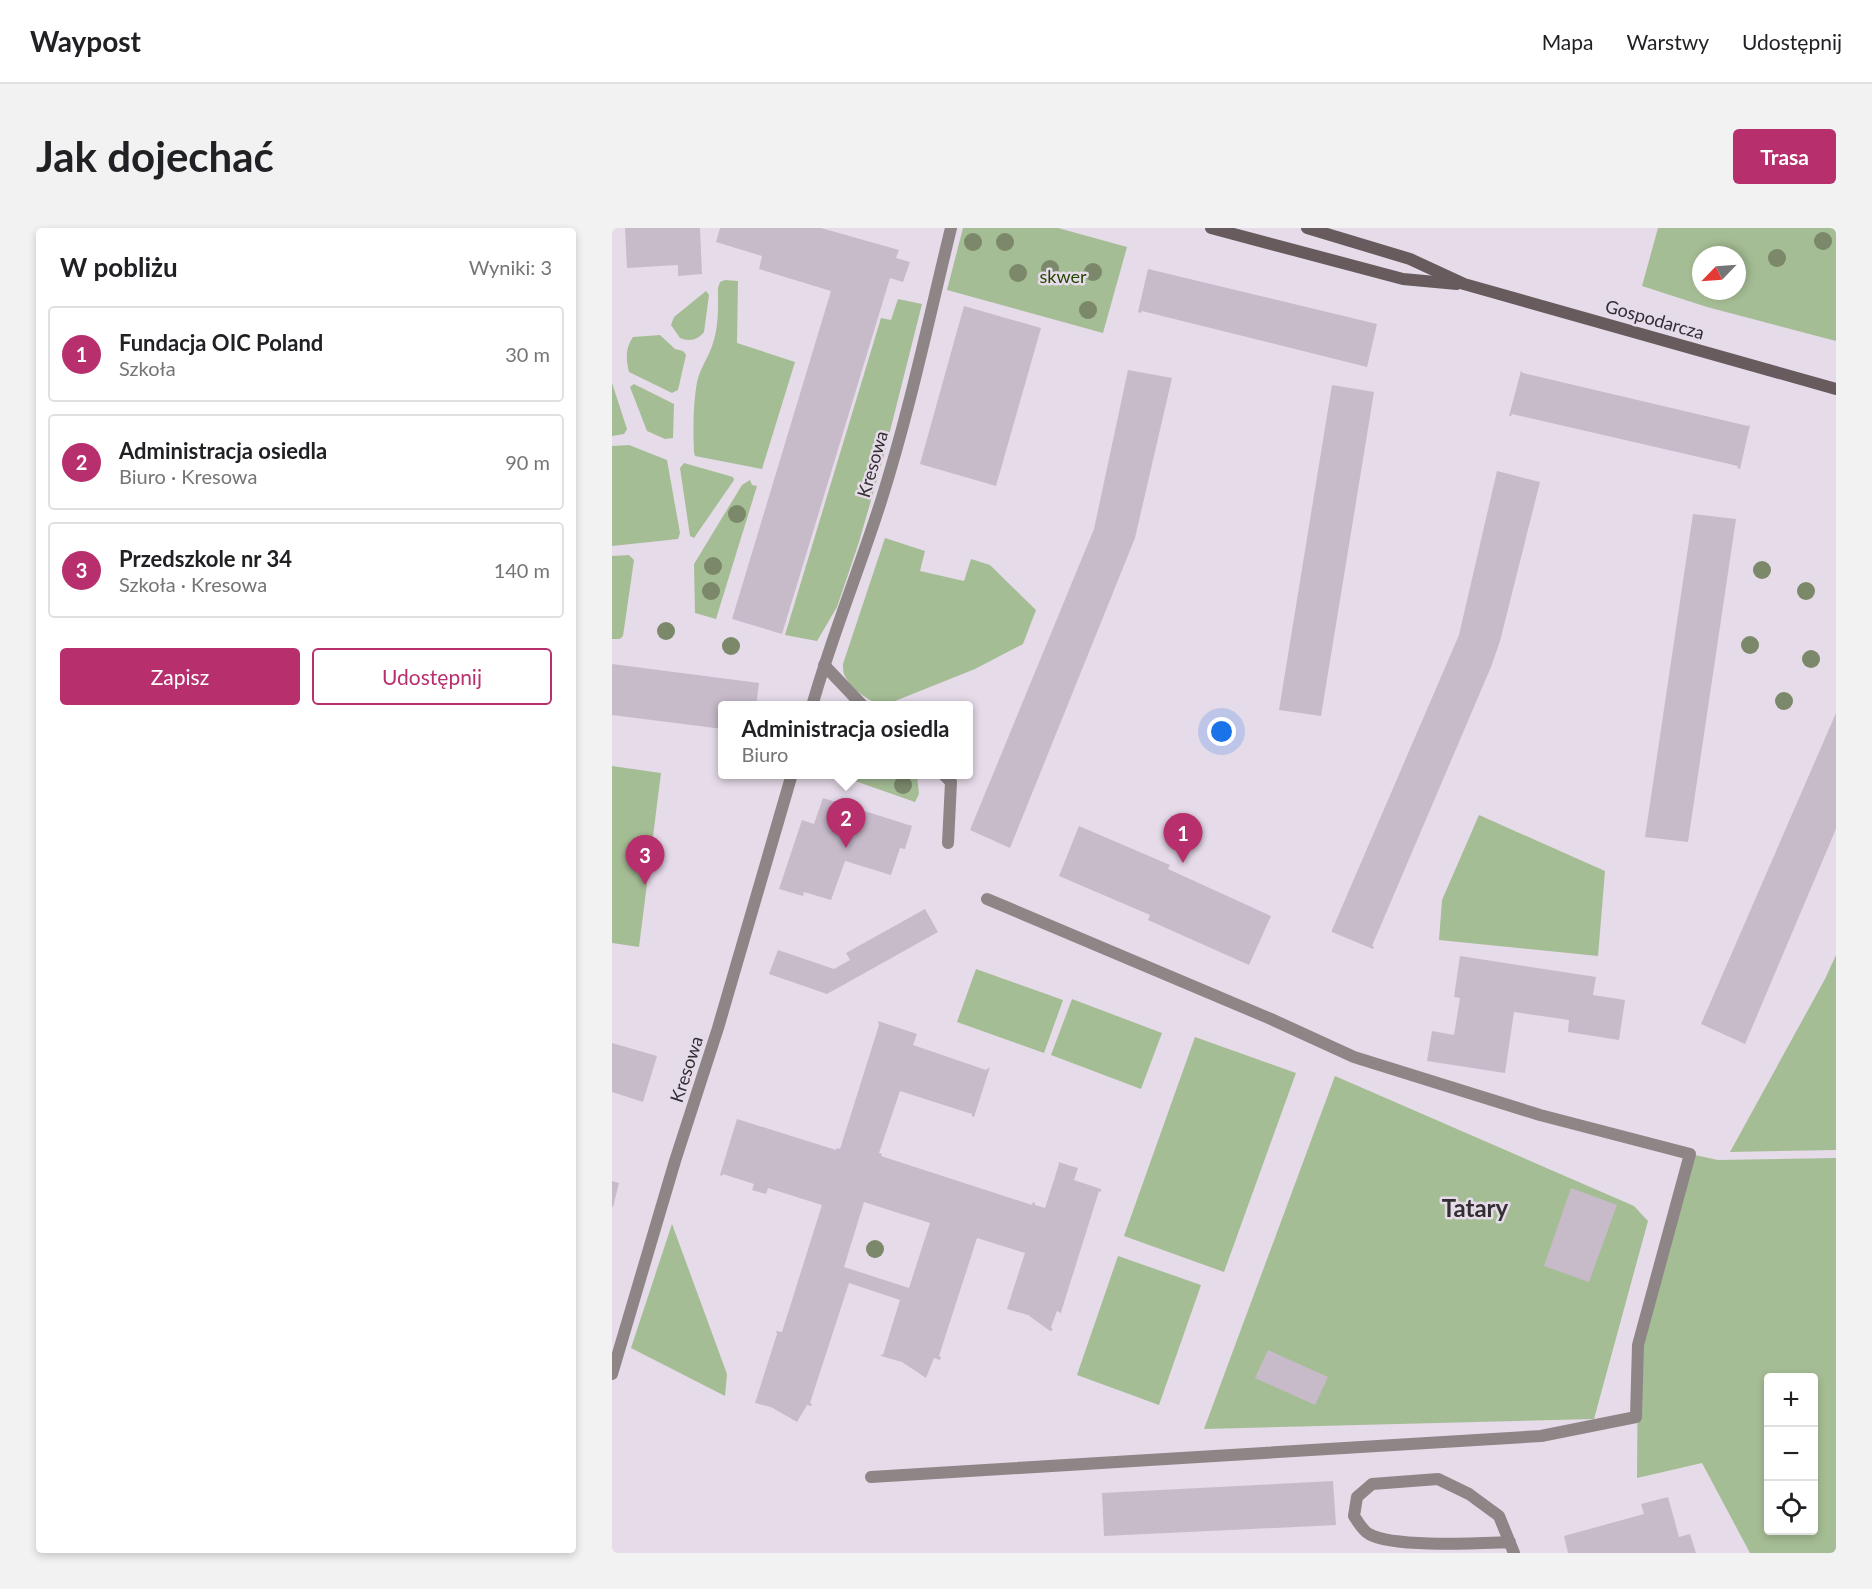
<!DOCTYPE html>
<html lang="pl">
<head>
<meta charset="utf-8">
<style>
  :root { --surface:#fff; --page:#f2f2f2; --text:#202124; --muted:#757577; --line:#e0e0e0; --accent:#b82f6e }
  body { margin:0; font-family:Lato,sans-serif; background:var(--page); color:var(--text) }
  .controls { position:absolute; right:18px; bottom:18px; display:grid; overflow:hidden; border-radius:6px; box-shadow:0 3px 9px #0003 }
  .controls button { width:54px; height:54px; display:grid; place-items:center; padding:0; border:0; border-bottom:2px solid var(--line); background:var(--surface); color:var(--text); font:30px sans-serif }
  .compass { position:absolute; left:1080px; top:18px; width:54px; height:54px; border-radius:50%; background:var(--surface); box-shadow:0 3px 9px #0003; rotate:245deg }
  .you { position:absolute; left:610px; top:504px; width:21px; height:21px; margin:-15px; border:4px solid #fff; border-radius:50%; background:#1a73e8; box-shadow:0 0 0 9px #1a73e833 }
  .badge { display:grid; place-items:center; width:39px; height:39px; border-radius:50%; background:var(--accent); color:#fff; font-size:20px; font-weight:700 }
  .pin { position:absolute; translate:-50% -50px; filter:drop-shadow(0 2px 3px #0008) }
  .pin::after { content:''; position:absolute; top:32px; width:21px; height:18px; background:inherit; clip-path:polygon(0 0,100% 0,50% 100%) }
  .popup { position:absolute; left:106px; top:473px; width:255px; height:78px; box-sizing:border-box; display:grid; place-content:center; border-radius:6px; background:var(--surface); filter:drop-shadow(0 2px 4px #0005); font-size:20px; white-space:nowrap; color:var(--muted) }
  .popup b { font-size:22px; color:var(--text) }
  .popup::after { content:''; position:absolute; left:50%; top:100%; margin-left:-12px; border:12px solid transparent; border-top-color:var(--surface) }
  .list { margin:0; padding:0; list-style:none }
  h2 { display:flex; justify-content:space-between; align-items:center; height:78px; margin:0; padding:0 24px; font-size:26px }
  h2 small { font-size:20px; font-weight:400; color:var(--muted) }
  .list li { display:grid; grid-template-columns:39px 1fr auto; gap:18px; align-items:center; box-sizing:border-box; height:96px; margin:0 12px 12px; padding:0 12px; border:2px solid var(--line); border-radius:6px }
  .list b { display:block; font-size:22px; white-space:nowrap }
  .list p { margin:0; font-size:20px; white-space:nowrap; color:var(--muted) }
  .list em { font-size:20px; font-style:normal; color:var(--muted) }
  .actions { display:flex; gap:12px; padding:18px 24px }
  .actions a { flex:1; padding:14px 0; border:2px solid var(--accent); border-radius:6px; text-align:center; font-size:21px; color:var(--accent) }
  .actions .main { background:var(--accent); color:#fff }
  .icon { flex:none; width:33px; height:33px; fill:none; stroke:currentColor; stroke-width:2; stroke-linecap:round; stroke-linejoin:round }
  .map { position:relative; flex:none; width:1224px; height:1325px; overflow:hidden; border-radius:6px }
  header { display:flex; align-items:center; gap:36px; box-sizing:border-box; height:84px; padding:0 30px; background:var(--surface); border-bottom:2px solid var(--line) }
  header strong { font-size:28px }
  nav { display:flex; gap:33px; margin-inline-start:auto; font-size:21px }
  .intro { display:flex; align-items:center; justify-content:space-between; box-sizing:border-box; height:144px; padding:0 36px }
  h1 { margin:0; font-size:42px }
  .button { padding:15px 27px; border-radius:6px; background:var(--accent); color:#fff; font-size:21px; font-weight:700 }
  main { display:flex; gap:36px; padding:0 36px }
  aside { flex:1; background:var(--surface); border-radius:6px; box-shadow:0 3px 9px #0003 }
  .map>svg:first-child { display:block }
  .green { fill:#a5bd95; fill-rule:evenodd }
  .building { fill:#c7bbca; fill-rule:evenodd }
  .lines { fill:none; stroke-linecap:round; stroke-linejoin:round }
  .lane { stroke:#8e8587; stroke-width:12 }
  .street { stroke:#8e8587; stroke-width:12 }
  .secondary { stroke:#675b5e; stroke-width:12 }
  .tree { fill:#7b8869 }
  .labels { text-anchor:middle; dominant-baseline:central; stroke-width:5; stroke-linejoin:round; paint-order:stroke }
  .park-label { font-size:18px; fill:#244500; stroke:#e6dbe9 }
  .street-label { font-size:18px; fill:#332e34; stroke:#e6dbe9 }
  .district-label { font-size:24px; font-weight:bold; fill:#332e34; stroke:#e6dbe9 }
</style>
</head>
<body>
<header>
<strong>Waypost</strong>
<nav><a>Mapa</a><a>Warstwy</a><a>Udostępnij</a></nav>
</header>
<div class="intro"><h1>Jak dojechać</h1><a class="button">Trasa</a></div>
<main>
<aside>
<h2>W pobliżu<small>Wyniki: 3</small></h2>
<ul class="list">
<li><span class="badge">1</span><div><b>Fundacja OIC Poland</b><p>Szkoła</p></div><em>30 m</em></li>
<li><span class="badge">2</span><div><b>Administracja osiedla</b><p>Biuro · Kresowa</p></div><em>90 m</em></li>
<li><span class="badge">3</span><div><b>Przedszkole nr 34</b><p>Szkoła · Kresowa</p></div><em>140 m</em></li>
</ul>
<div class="actions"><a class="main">Zapisz</a><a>Udostępnij</a></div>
</aside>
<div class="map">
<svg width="1224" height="1325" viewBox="0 0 1224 1325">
  <rect width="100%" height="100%" fill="#e6dbe9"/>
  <g class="green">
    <polygon points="351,0 446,0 515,19 491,105 335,62"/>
    <path d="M1046,0H1224V113L1095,79L1030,58ZM1089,27H1125V63H1089Z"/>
    <path d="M113,52L126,53L125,115L183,134L150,241L83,228L82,224C81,201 81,177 85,154C88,140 97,129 101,115C107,97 106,78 106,60L108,54Z"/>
    <path d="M94,63L97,67L92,104C86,112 77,114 68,110L59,97L62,89Z"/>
    <polygon points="286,71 310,76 272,227 247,314 225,379 205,413 173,407 269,90 279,92"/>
    <path d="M48,107L63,121L71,123L74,127L66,162L60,165L17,144C14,132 13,120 21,109Z"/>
    <polygon points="0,155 15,201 12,206 0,208"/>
    <polygon points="22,156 62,176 61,210 53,211 35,203 18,159"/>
    <polygon points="17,217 55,232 68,305 66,311 0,318 0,218"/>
    <polygon points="72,235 121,249 122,252 82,310 78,308 68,240"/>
    <polygon points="138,252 140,257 145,258 104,391 83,385 82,336 130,257"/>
    <path d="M273,310L313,323L308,343L352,353L359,331L378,337L424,382L411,416L363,441L273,477C260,477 237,459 232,446C231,443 231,439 231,436Z"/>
    <polygon points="17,327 22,332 11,408 8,411 0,411 0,328"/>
    <polygon points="0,538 49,545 27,719 0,715"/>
    <polygon points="226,547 305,547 307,566 303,574"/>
    <polygon points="867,587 993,643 986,728 827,712 830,672"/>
    <polygon points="1224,727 1224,922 1118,924 1213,751"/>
    <polygon points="364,741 451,772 432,825 345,794"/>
    <polygon points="460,771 550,805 529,861 439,827"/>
    <polygon points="583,809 684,845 612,1044 512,1008"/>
    <polygon points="723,848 1022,978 1036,993 982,1191 592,1201"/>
    <path d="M1078,926L1106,932L1224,930V1325H1138L1090,1235L1025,1250L1026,1117ZM1156,1150H1202V1302H1156Z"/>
    <polygon points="60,996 115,1146 113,1168 19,1120"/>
    <polygon points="506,1028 589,1057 547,1177 465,1147"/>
  </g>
  <g class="building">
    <polygon points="13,0 88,0 90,46 66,48 66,37 15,40"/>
    <polygon points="108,0 209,0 287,22 284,30 298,34 291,54 278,50 170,406 120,391 219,63 147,41 150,28 104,14"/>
    <polygon points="536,41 765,96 755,139 530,83 529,85 526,84"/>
    <polygon points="352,78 429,100 384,258 308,236"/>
    <polygon points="516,142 560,150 523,310 398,620 358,602 482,301"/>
    <polygon points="909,143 911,145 1136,198 1138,197 1128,241 1125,240 1126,238 900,186 899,188 897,188"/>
    <polygon points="720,157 762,164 709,488 667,482"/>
    <polygon points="885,243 928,254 888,413 879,439 760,718 762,719 761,721 720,704 720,702 847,407"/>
    <polygon points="1081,286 1124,291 1076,614 1033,609"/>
    <polygon points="0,436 147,455 144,478 111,478 111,501 0,487"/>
    <polygon points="1224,485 1224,601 1133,816 1089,796"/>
    <polygon points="211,570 300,598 293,621 288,620 279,647 233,633 219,672 192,664 191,668 167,661 190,592 202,596"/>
    <polygon points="467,598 558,637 556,641 659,688 637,737 536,692 538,687 447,648"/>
    <polygon points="313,681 326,704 215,766 157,746 166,722 222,741 238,732 234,725"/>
    <polygon points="848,728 984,749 981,767 1013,772 1007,812 956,804 957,792 902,784 893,845 815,833 820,803 842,807 848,770 842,769"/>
    <path d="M266,793L305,806L301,817L374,842L378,839L362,889L360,888V886L288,863L267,925L270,926L269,928L420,977L421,974L423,975V977L433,980L447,936L446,934L466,940L462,952L489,961V964L487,963L450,1081L449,1085L445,1083L439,1099L441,1102L438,1103L416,1087L395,1081L413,1025L365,1010L327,1128L329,1129L328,1132L322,1130L314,1150L290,1134L269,1128V1126L271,1127L288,1072L237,1055L198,1175L200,1176L199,1178L195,1177L185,1194L159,1179L143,1175L165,1106L164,1103L170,1104L210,977L156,960L154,966L140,962L142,956L111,946L110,948L108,947L125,891L224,922L225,920L228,921L267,797ZM252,974L318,995L297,1060L232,1039Z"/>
    <polygon points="0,815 45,828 31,874 0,864"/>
    <polygon points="0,953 7,955 1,979 0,979"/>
    <polygon points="959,960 1005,977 977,1054 932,1038"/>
    <polygon points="656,1122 716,1149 703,1177 643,1150"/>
    <polygon points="721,1253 724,1297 492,1308 490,1265"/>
    <polygon points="1056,1269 1067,1309 1078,1306 1084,1325 956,1325 952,1308 1032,1286 1029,1276"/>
  </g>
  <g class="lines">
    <g class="lane">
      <polyline points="212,437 251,478"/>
      <polyline points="331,546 339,554 336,615"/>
    </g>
    <g class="street">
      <path d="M200,478C220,407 248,340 270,270C298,181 317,90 339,0"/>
      <polyline points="0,1146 63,933 106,800 180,546"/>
      <polyline points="259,1249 929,1208 1024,1189 1026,1117 1078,926 928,887 742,829 659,791 375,671"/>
      <path d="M898,1314C868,1315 781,1320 757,1306C751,1303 746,1294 742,1288L745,1269L760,1256L826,1251L857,1266L887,1288L902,1325"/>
    </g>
    <g class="secondary">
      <polyline points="599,0 791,51 845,56"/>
      <polyline points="695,0 798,31 852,56 1224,161"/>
    </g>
  </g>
  <g class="tree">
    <circle cx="1211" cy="13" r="9"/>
    <circle cx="361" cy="14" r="9"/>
    <circle cx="393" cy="14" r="9"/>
    <circle cx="1165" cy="30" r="9"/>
    <circle cx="438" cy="41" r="9"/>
    <circle cx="481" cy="44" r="9"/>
    <circle cx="406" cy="45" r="9"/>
    <circle cx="476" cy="82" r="9"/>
    <circle cx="125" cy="286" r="9"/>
    <circle cx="101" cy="338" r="9"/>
    <circle cx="1150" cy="342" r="9"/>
    <circle cx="99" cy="363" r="9"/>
    <circle cx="1194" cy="363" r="9"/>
    <circle cx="54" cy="403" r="9"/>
    <circle cx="1138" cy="417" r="9"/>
    <circle cx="119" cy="418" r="9"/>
    <circle cx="1199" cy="431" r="9"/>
    <circle cx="1172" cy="473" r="9"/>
    <circle cx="291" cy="557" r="9"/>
    <circle cx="263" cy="1021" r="9"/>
  </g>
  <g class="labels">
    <g class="park-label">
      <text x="451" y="48">skwer</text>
    </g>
    <g class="street-label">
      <text transform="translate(1043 91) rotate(16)">Gospodarcza</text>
      <text transform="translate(260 236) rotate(-74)">Kresowa</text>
      <text transform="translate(74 841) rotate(-72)">Kresowa</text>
    </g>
    <g class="district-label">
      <text x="863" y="979">Tatary</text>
    </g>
  </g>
</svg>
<div class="controls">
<button>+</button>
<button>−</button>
<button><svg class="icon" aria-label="locate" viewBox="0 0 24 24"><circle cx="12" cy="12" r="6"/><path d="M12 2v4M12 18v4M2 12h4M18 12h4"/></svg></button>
</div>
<svg class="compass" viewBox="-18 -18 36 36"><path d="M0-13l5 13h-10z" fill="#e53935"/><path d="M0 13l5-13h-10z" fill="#757577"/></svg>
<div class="you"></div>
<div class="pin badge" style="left:571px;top:635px">1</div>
<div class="pin badge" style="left:234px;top:620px">2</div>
<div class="popup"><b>Administracja osiedla</b>Biuro</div>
<div class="pin badge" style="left:33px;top:657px">3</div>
</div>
</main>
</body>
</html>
